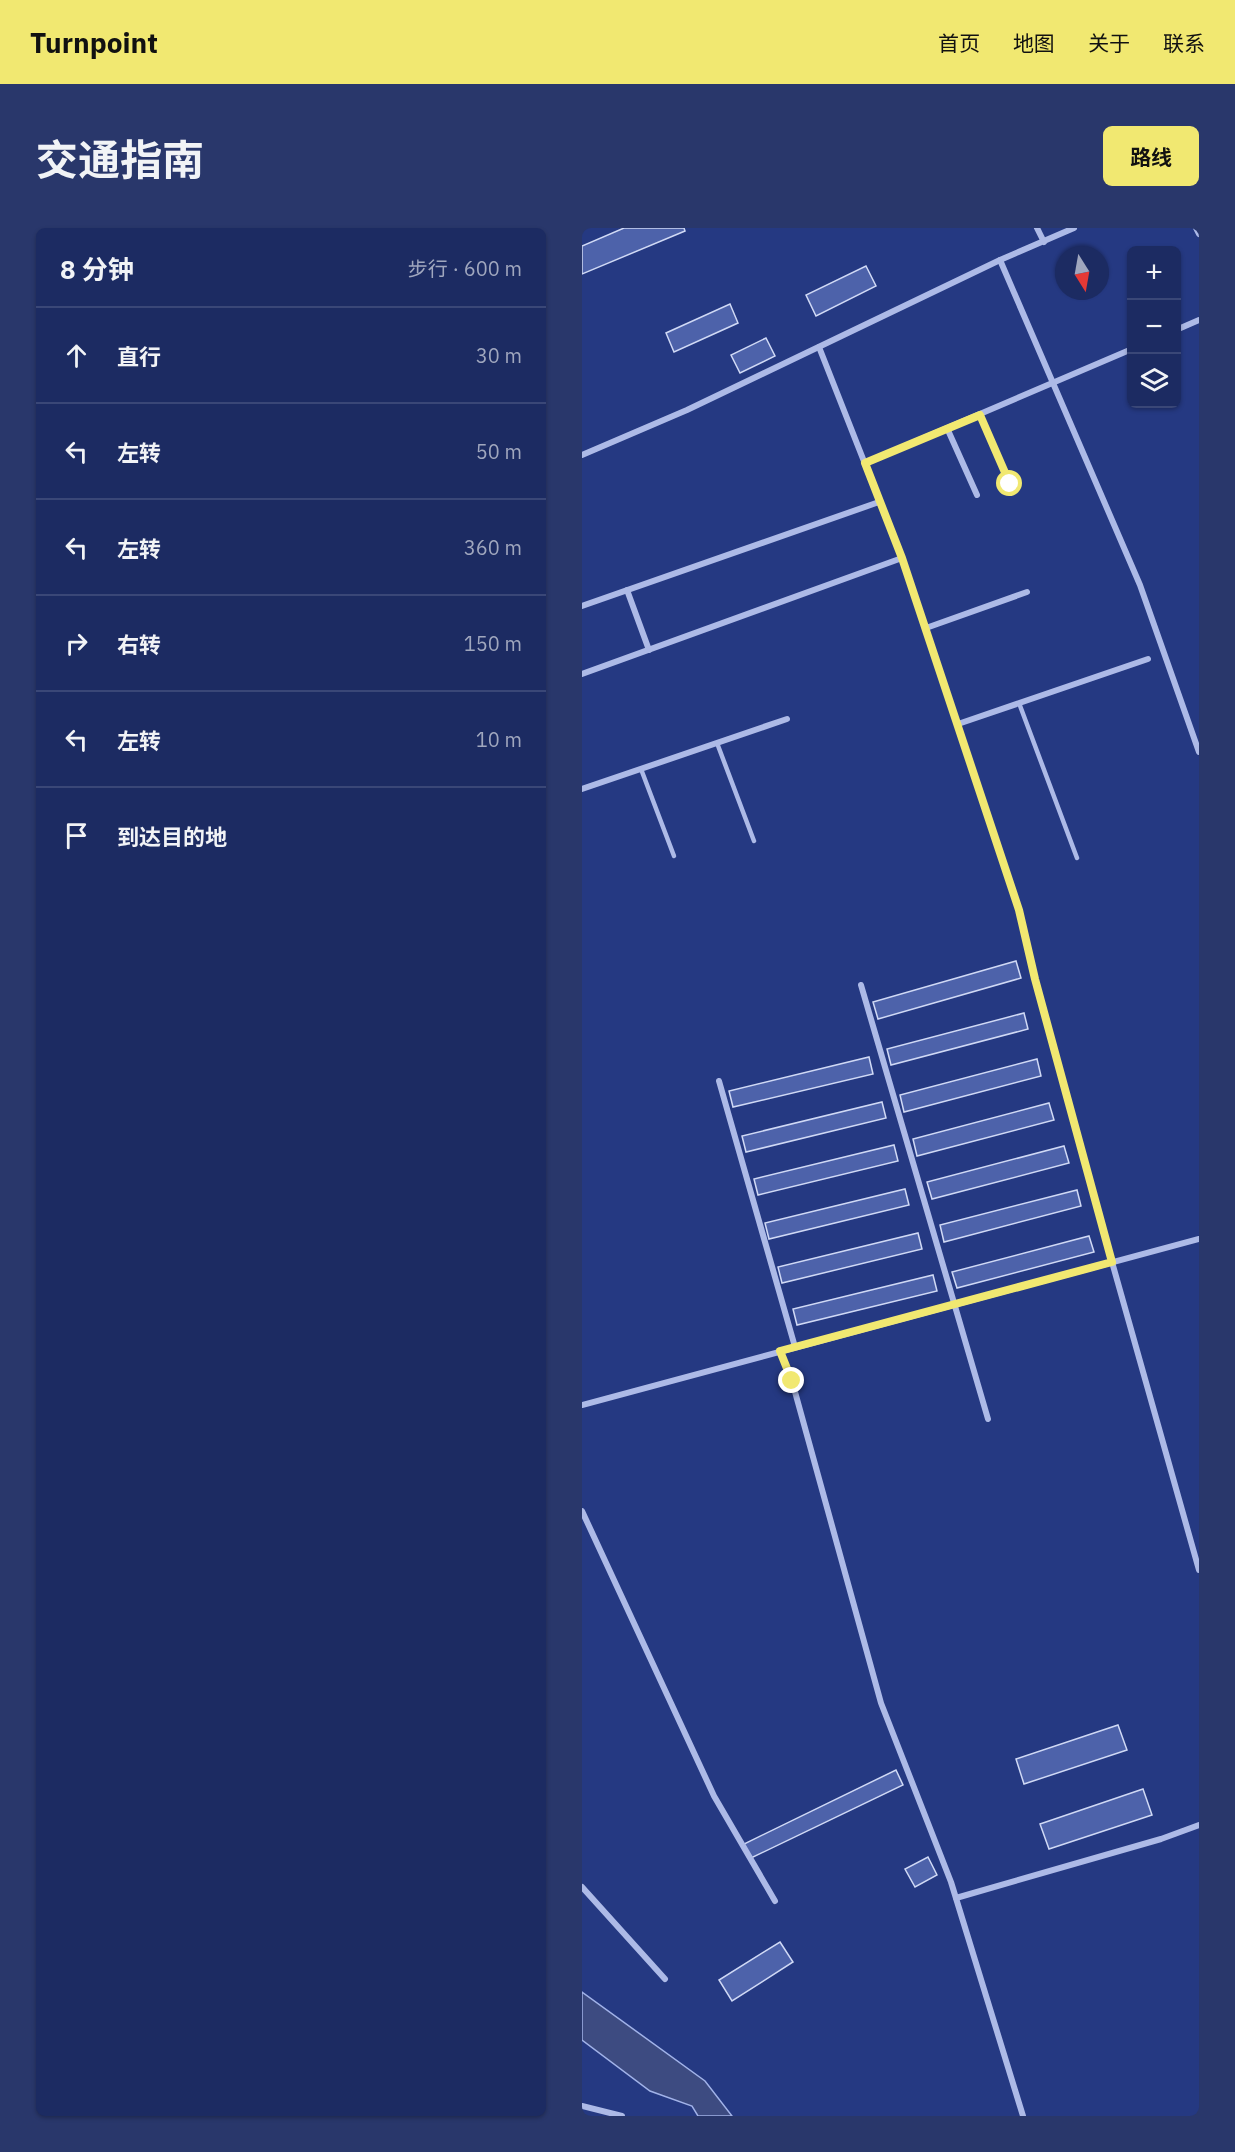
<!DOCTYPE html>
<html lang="zh">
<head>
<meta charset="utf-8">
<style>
  :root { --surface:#1c2b62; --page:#29376b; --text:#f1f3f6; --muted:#a0a7be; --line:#3a4777; --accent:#f1e871 }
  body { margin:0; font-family:"IBM Plex Sans","Noto Sans SC",sans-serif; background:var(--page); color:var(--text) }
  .controls { position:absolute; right:18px; top:18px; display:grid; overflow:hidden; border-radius:9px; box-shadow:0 2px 4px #0004 }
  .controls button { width:54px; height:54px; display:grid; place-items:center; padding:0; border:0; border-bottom:2px solid var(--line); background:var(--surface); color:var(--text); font:30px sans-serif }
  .compass { position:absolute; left:473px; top:18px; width:54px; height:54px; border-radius:50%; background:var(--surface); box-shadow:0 2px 4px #0004; rotate:169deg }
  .stop { position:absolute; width:18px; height:18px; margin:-14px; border:4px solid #f1e871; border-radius:50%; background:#fff }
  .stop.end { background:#f1e871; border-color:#fff; box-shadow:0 2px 6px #0008 }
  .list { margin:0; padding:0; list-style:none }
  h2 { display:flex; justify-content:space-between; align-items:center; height:78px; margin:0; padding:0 24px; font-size:26px }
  h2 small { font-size:20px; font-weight:400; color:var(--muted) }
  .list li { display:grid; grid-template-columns:39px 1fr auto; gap:18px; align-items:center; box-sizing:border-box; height:96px; padding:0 24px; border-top:2px solid var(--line) }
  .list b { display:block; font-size:22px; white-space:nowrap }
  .list em { font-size:20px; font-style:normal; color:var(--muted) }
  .icon { flex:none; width:33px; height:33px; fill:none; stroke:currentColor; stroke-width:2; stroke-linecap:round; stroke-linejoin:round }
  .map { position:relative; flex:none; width:617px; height:1888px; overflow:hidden; border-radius:9px }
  header { display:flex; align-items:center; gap:36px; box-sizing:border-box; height:84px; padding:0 30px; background:var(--accent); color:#111 }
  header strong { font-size:28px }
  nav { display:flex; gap:33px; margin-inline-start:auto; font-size:21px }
  .intro { display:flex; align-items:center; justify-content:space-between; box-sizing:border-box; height:144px; padding:0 36px }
  h1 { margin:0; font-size:42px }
  .button { padding:15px 27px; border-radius:9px; background:var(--accent); color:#111; font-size:21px; font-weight:700 }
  main { display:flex; gap:36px; padding:0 36px }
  aside { flex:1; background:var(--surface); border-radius:9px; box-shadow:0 2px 4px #0004 }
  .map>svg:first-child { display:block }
  .water { fill:#3d4b81; stroke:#a1b2e8; stroke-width:1.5 }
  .building { fill:#4d62aa; stroke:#d0d9f5; stroke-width:1.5 }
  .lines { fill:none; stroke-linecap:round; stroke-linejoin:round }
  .service { stroke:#adbae7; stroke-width:4.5 }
  .minor { stroke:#adbae7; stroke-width:6 }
  .route { stroke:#f1e871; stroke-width:8 }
</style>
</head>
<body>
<header>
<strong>Turnpoint</strong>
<nav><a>首页</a><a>地图</a><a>关于</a><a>联系</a></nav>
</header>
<div class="intro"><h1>交通指南</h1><a class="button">路线</a></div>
<main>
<aside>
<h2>8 分钟<small>步行 · 600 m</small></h2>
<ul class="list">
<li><svg class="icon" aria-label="ahead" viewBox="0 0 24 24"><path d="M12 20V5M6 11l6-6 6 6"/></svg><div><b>直行</b></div><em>30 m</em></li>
<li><svg class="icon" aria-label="left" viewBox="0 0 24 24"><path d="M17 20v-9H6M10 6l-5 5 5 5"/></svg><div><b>左转</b></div><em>50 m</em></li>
<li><svg class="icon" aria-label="left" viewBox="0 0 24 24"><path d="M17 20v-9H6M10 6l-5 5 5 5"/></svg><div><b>左转</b></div><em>360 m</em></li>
<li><svg class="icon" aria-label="right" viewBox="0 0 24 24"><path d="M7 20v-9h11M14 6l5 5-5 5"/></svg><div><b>右转</b></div><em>150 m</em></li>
<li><svg class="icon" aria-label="left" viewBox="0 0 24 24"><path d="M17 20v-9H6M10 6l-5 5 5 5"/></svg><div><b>左转</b></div><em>10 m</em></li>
<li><svg class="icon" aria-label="arrive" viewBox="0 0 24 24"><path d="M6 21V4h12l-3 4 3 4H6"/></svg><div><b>到达目的地</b></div></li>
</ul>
</aside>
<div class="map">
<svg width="617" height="1888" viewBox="0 0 617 1888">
  <rect width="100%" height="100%" fill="#253982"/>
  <polygon class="water" points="0,1764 123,1853 150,1888 116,1888 110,1878 68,1863 0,1812"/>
  <g class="building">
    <polygon points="42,0 102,0 103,3 0,46 0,18"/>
    <polygon points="284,38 294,58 234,88 224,67"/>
    <polygon points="148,76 156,95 92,124 84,105"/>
    <polygon points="184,110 193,128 158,145 149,127"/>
    <polygon points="434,733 439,750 296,791 291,774"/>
    <polygon points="442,785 446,801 309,837 305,821"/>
    <polygon points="287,829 291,846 151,879 147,863"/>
    <polygon points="455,831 459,848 322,884 318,867"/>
    <polygon points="300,874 304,890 164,924 160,908"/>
    <polygon points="467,875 472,892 335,928 331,911"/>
    <polygon points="312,917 316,933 176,967 172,951"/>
    <polygon points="482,918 487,935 350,971 345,954"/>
    <polygon points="323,961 327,977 187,1011 183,995"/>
    <polygon points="495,962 499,978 362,1014 358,997"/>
    <polygon points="336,1005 340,1021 200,1055 196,1039"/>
    <polygon points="507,1008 512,1024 375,1060 370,1044"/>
    <polygon points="351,1047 355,1063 215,1097 211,1081"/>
    <polygon points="536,1497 545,1522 442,1556 434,1531"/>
    <polygon points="314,1542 321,1557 169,1630 162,1616"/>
    <polygon points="561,1561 570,1587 467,1621 458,1596"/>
    <polygon points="346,1629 355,1647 333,1659 323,1641"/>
    <polygon points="198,1714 211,1734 150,1773 137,1752"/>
  </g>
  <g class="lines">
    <g class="service">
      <polyline points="437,475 495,630"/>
      <polyline points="135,515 172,613"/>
      <polyline points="59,541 92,628"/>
    </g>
    <g class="minor">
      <polyline points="455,0 462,14"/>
      <polyline points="614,0 617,6"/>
      <polyline points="418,32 558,357 617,524"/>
      <polyline points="594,102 617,92"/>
      <polyline points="237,119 320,330 437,682 453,751 530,1034 617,1342"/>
      <polyline points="398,187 428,256"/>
      <polyline points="365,200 395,267"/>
      <polyline points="0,227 105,182 418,32 492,0"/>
      <polyline points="283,235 550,121"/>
      <polyline points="45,362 67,422"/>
      <polyline points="0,378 297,274"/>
      <polyline points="344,400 445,364"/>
      <polyline points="0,446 320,330"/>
      <polyline points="376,496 566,431"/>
      <polyline points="0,561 205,491"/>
      <polyline points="279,757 406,1191"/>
      <polyline points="137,853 213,1119"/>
      <polyline points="198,1123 210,1153 299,1475 369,1654 441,1888"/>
      <polyline points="0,1177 617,1011"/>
      <polyline points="0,1283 132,1568 193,1673"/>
      <polyline points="0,1659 83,1751"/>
      <polyline points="374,1670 579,1611 617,1597"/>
      <polyline points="0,1878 40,1888"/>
    </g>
  </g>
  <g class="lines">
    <polyline class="route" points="210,1153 198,1123 530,1034 453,751 437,682 320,330 283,235 398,187 428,256"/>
  </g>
</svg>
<div class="controls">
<button>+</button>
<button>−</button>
<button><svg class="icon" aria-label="layers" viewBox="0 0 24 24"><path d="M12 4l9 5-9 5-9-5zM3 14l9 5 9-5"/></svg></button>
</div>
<svg class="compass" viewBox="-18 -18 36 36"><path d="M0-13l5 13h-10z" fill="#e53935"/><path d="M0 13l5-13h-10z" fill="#a0a7be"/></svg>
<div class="stop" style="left:428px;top:256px"></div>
<div class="stop end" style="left:210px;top:1153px"></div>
</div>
</main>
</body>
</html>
